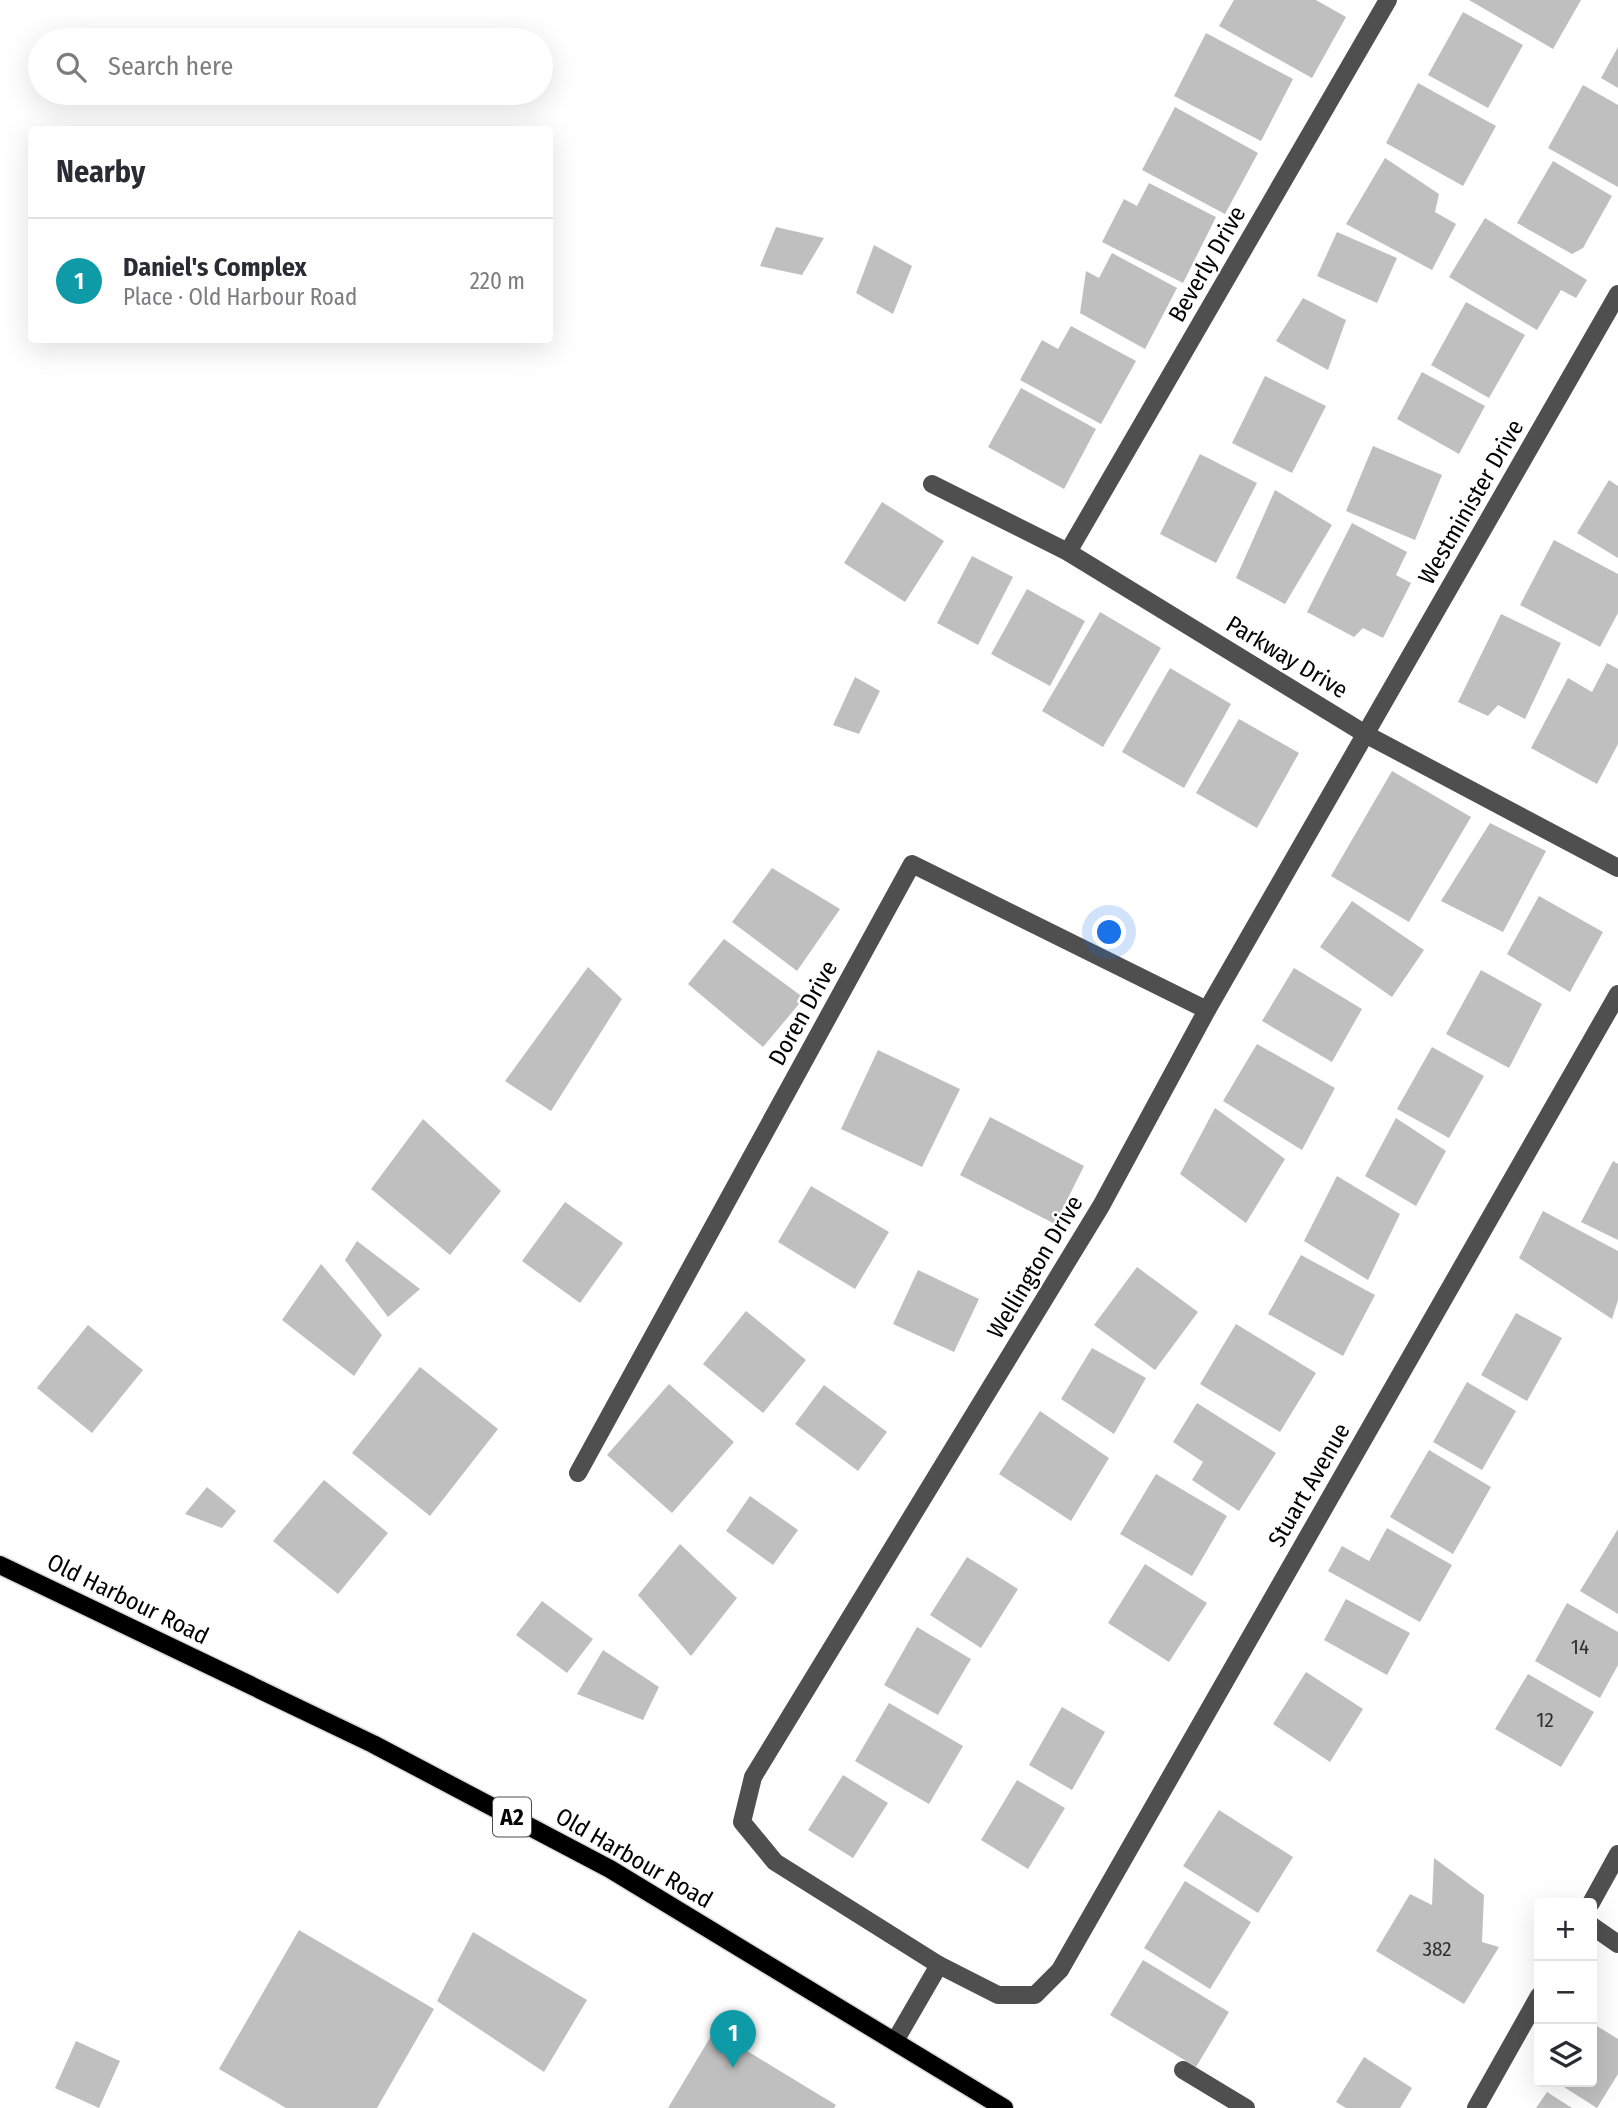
<!DOCTYPE html>
<html lang="en">
<head>
<meta charset="utf-8">
<style>
  :root { --surface:#fff; --page:#f2f2f3; --text:#2b2b33; --muted:#7c7c81; --line:#e1e1e2; --accent:#000 }
  body { margin:0; font-family:"Fira Sans Condensed",sans-serif; background:var(--page); color:var(--text) }
  .controls { position:absolute; right:21px; bottom:21px; display:grid; overflow:hidden; border-radius:7px; box-shadow:0 7px 28px #0002 }
  .controls button { width:63px; height:63px; display:grid; place-items:center; padding:0; border:0; border-bottom:2px solid var(--line); background:var(--surface); color:var(--text); font:35px sans-serif }
  .you { position:absolute; left:1110px; top:933px; width:24px; height:24px; margin:-18px; border:5px solid #fff; border-radius:50%; background:#1a73e8; box-shadow:0 0 0 10px #1a73e833 }
  .badge { display:grid; place-items:center; width:46px; height:46px; border-radius:50%; background:var(--accent); color:#fff; font-size:23px; font-weight:700 }
  .pin { position:absolute; translate:-50% -58px; filter:drop-shadow(0 2px 4px #0008) }
  .pin::after { content:''; position:absolute; top:37px; width:24px; height:21px; background:inherit; clip-path:polygon(0 0,100% 0,50% 100%) }
  .list { margin:0; padding:0; list-style:none }
  h2 { display:flex; justify-content:space-between; align-items:center; height:91px; margin:0; padding:0 28px; font-size:30px }
  h2 small { font-size:23px; font-weight:400; color:var(--muted) }
  .list li { display:grid; grid-template-columns:46px 1fr auto; gap:21px; align-items:center; box-sizing:border-box; height:126px; padding:0 28px; border-top:2px solid var(--line) }
  .list b { display:block; font-size:26px; white-space:nowrap }
  .list p { margin:0; font-size:23px; white-space:nowrap; color:var(--muted) }
  .list em { font-size:23px; font-style:normal; color:var(--muted) }
  .icon { flex:none; width:38px; height:38px; fill:none; stroke:currentColor; stroke-width:2; stroke-linecap:round; stroke-linejoin:round }
  .map { position:relative; flex:none; width:1618px; height:2108px; overflow:hidden }
  .search { position:absolute; background:var(--surface); box-shadow:0 7px 28px #0002; left:28px; top:28px; width:525px; height:77px; display:flex; align-items:center; gap:18px; box-sizing:border-box; padding:0 24px; border-radius:38px; color:var(--muted); font-size:26px }
  .panel { position:absolute; background:var(--surface); box-shadow:0 7px 28px #0002; left:28px; top:126px; width:525px; height:217px; border-radius:7px }
  .map>svg:first-child { display:block }
  .building { fill:#bfbfbf }
  .lines { fill:none; stroke-linecap:round; stroke-linejoin:round }
  .major-casing { stroke:#dbdbdb; stroke-width:21 }
  .minor { stroke:#4f4f4f; stroke-width:18 }
  .major { stroke:#000; stroke-width:18 }
  .labels { text-anchor:middle; dominant-baseline:central; stroke-width:5; stroke-linejoin:round; paint-order:stroke }
  .number-label { font-size:21px; fill:#303030 }
  .shield { fill:#fff; stroke:#4c4c4c; stroke-width:2 }
  .shield-label { font-size:23px; font-weight:bold; fill:#000 }
  .street-label { font-size:24px; fill:#000; stroke:#fff }
</style>
</head>
<body>
<div class="map">
<svg width="1618" height="2108" viewBox="0 0 1618 2108">
  <rect width="100%" height="100%" fill="#fff"/>
  <g class="building">
    <polygon points="1234,0 1316,0 1346,17 1312,78 1219,26"/>
    <polygon points="1469,0 1581,0 1553,49"/>
    <polygon points="1463,12 1523,45 1488,108 1428,75"/>
    <polygon points="1206,33 1293,79 1261,141 1174,96"/>
    <polygon points="1618,47 1618,88 1601,78"/>
    <polygon points="1418,83 1496,126 1463,186 1386,143"/>
    <polygon points="1583,85 1618,105 1618,187 1548,148"/>
    <polygon points="1175,107 1258,153 1225,214 1142,170"/>
    <polygon points="1385,158 1439,194 1435,212 1456,224 1432,270 1346,224"/>
    <polygon points="1553,161 1612,196 1583,248 1572,254 1517,223"/>
    <polygon points="1149,183 1216,217 1183,283 1102,242 1124,199 1137,206"/>
    <polygon points="1485,218 1587,280 1576,298 1561,290 1537,330 1449,277"/>
    <polygon points="776,227 824,238 802,275 760,266"/>
    <polygon points="1337,232 1397,258 1377,303 1317,276"/>
    <polygon points="874,245 912,266 893,314 856,293"/>
    <polygon points="1112,253 1177,288 1145,349 1080,313 1086,271 1099,278"/>
    <polygon points="1303,298 1346,320 1328,370 1276,341"/>
    <polygon points="1466,302 1525,335 1489,398 1431,365"/>
    <polygon points="1071,326 1136,361 1101,424 1020,380 1042,340 1058,349"/>
    <polygon points="1422,372 1485,406 1459,454 1397,419"/>
    <polygon points="1265,376 1326,406 1292,473 1232,443"/>
    <polygon points="1021,388 1096,429 1064,489 988,447"/>
    <polygon points="1373,446 1442,475 1415,540 1346,511"/>
    <polygon points="1200,454 1257,483 1216,563 1160,534"/>
    <polygon points="1609,480 1618,486 1618,558 1577,533"/>
    <polygon points="1275,490 1332,525 1285,604 1236,578"/>
    <polygon points="882,502 944,541 905,602 844,563"/>
    <polygon points="1352,523 1407,552 1396,575 1411,583 1383,638 1363,628 1354,637 1307,612"/>
    <polygon points="1554,540 1618,574 1618,613 1600,647 1520,605"/>
    <polygon points="972,556 1013,577 978,645 937,623"/>
    <polygon points="1027,589 1085,621 1050,686 991,654"/>
    <polygon points="1100,612 1161,648 1103,747 1042,711"/>
    <polygon points="1501,614 1561,643 1525,719 1498,705 1488,716 1458,702"/>
    <polygon points="1607,663 1618,669 1618,744 1597,784 1531,748 1568,678 1592,692"/>
    <polygon points="1170,668 1231,704 1184,788 1122,752"/>
    <polygon points="855,677 880,691 859,734 833,725"/>
    <polygon points="1239,719 1299,753 1257,828 1196,793"/>
    <polygon points="1392,771 1471,817 1409,922 1331,876"/>
    <polygon points="1490,823 1546,851 1503,932 1441,901"/>
    <polygon points="772,868 840,909 797,971 732,922"/>
    <polygon points="1539,896 1603,932 1570,992 1507,954"/>
    <polygon points="1352,901 1424,950 1392,997 1320,947"/>
    <polygon points="724,939 804,998 763,1047 688,984"/>
    <polygon points="588,967 622,999 551,1111 505,1081"/>
    <polygon points="1294,968 1362,1009 1332,1062 1262,1021"/>
    <polygon points="1481,970 1542,1004 1509,1068 1446,1034"/>
    <polygon points="1257,1044 1335,1088 1302,1150 1223,1101"/>
    <polygon points="1432,1047 1484,1076 1449,1138 1397,1109"/>
    <polygon points="878,1050 960,1089 922,1167 841,1129"/>
    <polygon points="1215,1108 1285,1159 1246,1223 1180,1174"/>
    <polygon points="990,1117 1084,1166 1055,1224 960,1175"/>
    <polygon points="1396,1118 1446,1151 1416,1206 1365,1176"/>
    <polygon points="423,1119 501,1191 450,1255 371,1189"/>
    <polygon points="1613,1161 1618,1164 1618,1240 1581,1222"/>
    <polygon points="1337,1176 1400,1214 1368,1280 1304,1241"/>
    <polygon points="811,1186 889,1232 855,1289 778,1242"/>
    <polygon points="565,1202 623,1243 580,1303 522,1261"/>
    <polygon points="1543,1211 1618,1251 1618,1300 1612,1319 1519,1258"/>
    <polygon points="357,1241 420,1289 388,1317 345,1260"/>
    <polygon points="1301,1255 1375,1295 1343,1356 1268,1314"/>
    <polygon points="321,1264 382,1335 354,1376 282,1320"/>
    <polygon points="1137,1267 1198,1312 1155,1370 1094,1325"/>
    <polygon points="918,1270 979,1299 954,1352 893,1324"/>
    <polygon points="746,1311 806,1360 763,1413 703,1364"/>
    <polygon points="1516,1313 1562,1338 1527,1401 1481,1375"/>
    <polygon points="1236,1324 1316,1373 1280,1432 1200,1384"/>
    <polygon points="88,1325 143,1370 92,1433 37,1388"/>
    <polygon points="1092,1348 1146,1378 1114,1434 1061,1399"/>
    <polygon points="420,1367 498,1429 430,1516 352,1453"/>
    <polygon points="1467,1382 1516,1411 1482,1470 1433,1442"/>
    <polygon points="669,1384 734,1442 672,1513 607,1455"/>
    <polygon points="824,1385 887,1432 858,1471 795,1424"/>
    <polygon points="1197,1403 1276,1453 1239,1511 1192,1480 1203,1462 1173,1442"/>
    <polygon points="1040,1411 1109,1458 1071,1521 999,1474"/>
    <polygon points="1429,1450 1491,1487 1453,1554 1390,1517"/>
    <polygon points="1156,1474 1227,1516 1192,1576 1120,1534"/>
    <polygon points="324,1480 388,1533 338,1594 273,1541"/>
    <polygon points="207,1487 236,1511 222,1528 185,1514"/>
    <polygon points="750,1496 798,1530 773,1565 726,1531"/>
    <polygon points="1387,1528 1452,1565 1420,1622 1328,1571 1342,1546 1369,1561"/>
    <polygon points="1618,1529 1618,1614 1580,1591"/>
    <polygon points="680,1544 737,1598 691,1656 638,1595"/>
    <polygon points="967,1557 1018,1589 981,1648 930,1615"/>
    <polygon points="1145,1564 1207,1603 1169,1662 1108,1623"/>
    <polygon points="1346,1599 1410,1633 1387,1675 1324,1640"/>
    <polygon points="542,1601 593,1639 567,1673 516,1635"/>
    <polygon points="1567,1603 1618,1632 1618,1665 1600,1698 1535,1661"/>
    <polygon points="917,1627 971,1659 938,1715 884,1685"/>
    <polygon points="603,1650 659,1687 643,1720 577,1694"/>
    <polygon points="1306,1672 1363,1709 1330,1762 1273,1724"/>
    <polygon points="1528,1674 1594,1712 1561,1767 1495,1729"/>
    <polygon points="889,1703 963,1746 929,1804 855,1761"/>
    <polygon points="1062,1707 1105,1732 1072,1790 1029,1765"/>
    <polygon points="843,1775 888,1803 853,1858 808,1830"/>
    <polygon points="1017,1780 1065,1808 1028,1869 981,1840"/>
    <polygon points="1219,1810 1293,1857 1258,1913 1183,1866"/>
    <polygon points="1434,1858 1484,1895 1482,1942 1499,1947 1464,2004 1376,1951 1410,1894 1432,1905"/>
    <polygon points="1185,1881 1251,1922 1210,1989 1144,1948"/>
    <polygon points="299,1930 434,2009 377,2108 286,2108 219,2069"/>
    <polygon points="473,1932 587,2000 544,2072 437,2001"/>
    <polygon points="1143,1960 1229,2012 1196,2067 1110,2015"/>
    <polygon points="1592,2023 1618,2039 1618,2074 1597,2108 1556,2082 1592,2082"/>
    <polygon points="714,2031 836,2105 834,2108 668,2108"/>
    <polygon points="76,2041 120,2061 99,2108 55,2088"/>
    <polygon points="1364,2057 1412,2088 1400,2108 1346,2108 1336,2102"/>
    <polygon points="1547,2092 1572,2108 1536,2108"/>
  </g>
  <g class="lines">
    <g class="major-casing">
      <polyline id="major" points="0,1565 373,1744 610,1869 1004,2108"/>
    </g>
    <g class="minor">
      <polyline points="1618,294 1207,1010 1101,1206 753,1777 742,1822 775,1862 939,1965 998,1995 1035,1995 1060,1970 1618,994"/>
      <polyline points="932,484 1068,552 1367,735 1618,868"/>
      <polyline points="1068,552 1388,0"/>
      <polyline points="578,1473 912,864 1207,1010"/>
      <polyline points="1591,1903 1618,1854"/>
      <polyline points="1592,1926 1618,1944"/>
      <polyline points="895,2041 939,1965"/>
      <polyline points="1183,2070 1246,2108"/>
      <polyline points="1476,2108 1539,1996"/>
    </g>
    <use href="#major" class="major"/>
  </g>
  <g class="labels">
    <g class="number-label">
      <text x="1580" y="1647">14</text>
      <text x="1545" y="1720">12</text>
      <text x="1437" y="1949">382</text>
    </g>
    <rect class="shield" x="493" y="1797.5" width="38" height="39" rx="5"/>
    <g class="shield-label">
      <text x="512" y="1817">A2</text>
    </g>
    <g class="street-label">
      <text transform="translate(1207 264) rotate(-60)">Beverly Drive</text>
      <text transform="translate(1471 502) rotate(-60)">Westminister Drive</text>
      <text transform="translate(1287 657) rotate(31)">Parkway Drive</text>
      <text transform="translate(803 1013) rotate(-61)">Doren Drive</text>
      <text transform="translate(1035 1267) rotate(-59)">Wellington Drive</text>
      <text transform="translate(1309 1485) rotate(-60)">Stuart Avenue</text>
      <text transform="translate(128 1599) rotate(26)">Old Harbour Road</text>
      <text transform="translate(634 1858) rotate(30)">Old Harbour Road</text>
    </g>
  </g>
</svg>
<div class="controls">
<button>+</button>
<button>−</button>
<button><svg class="icon" aria-label="layers" viewBox="0 0 24 24"><path d="M12 4l9 5-9 5-9-5zM3 14l9 5 9-5"/></svg></button>
</div>
<div class="you"></div>
<div class="pin badge" style="left:733px;top:2068px;background:#0f9aa8">1</div>
<div class="search"><svg class="icon" aria-label="search" viewBox="0 0 24 24"><circle cx="10" cy="10" r="6"/><path d="M15 15l6 6"/></svg>Search here</div>
<section class="panel">
<h2>Nearby<small></small></h2>
<ul class="list">
<li><span class="badge" style="background:#0f9aa8">1</span><div><b>Daniel's Complex</b><p>Place · Old Harbour Road</p></div><em>220 m</em></li>
</ul>
</section>
</div>
</body>
</html>
